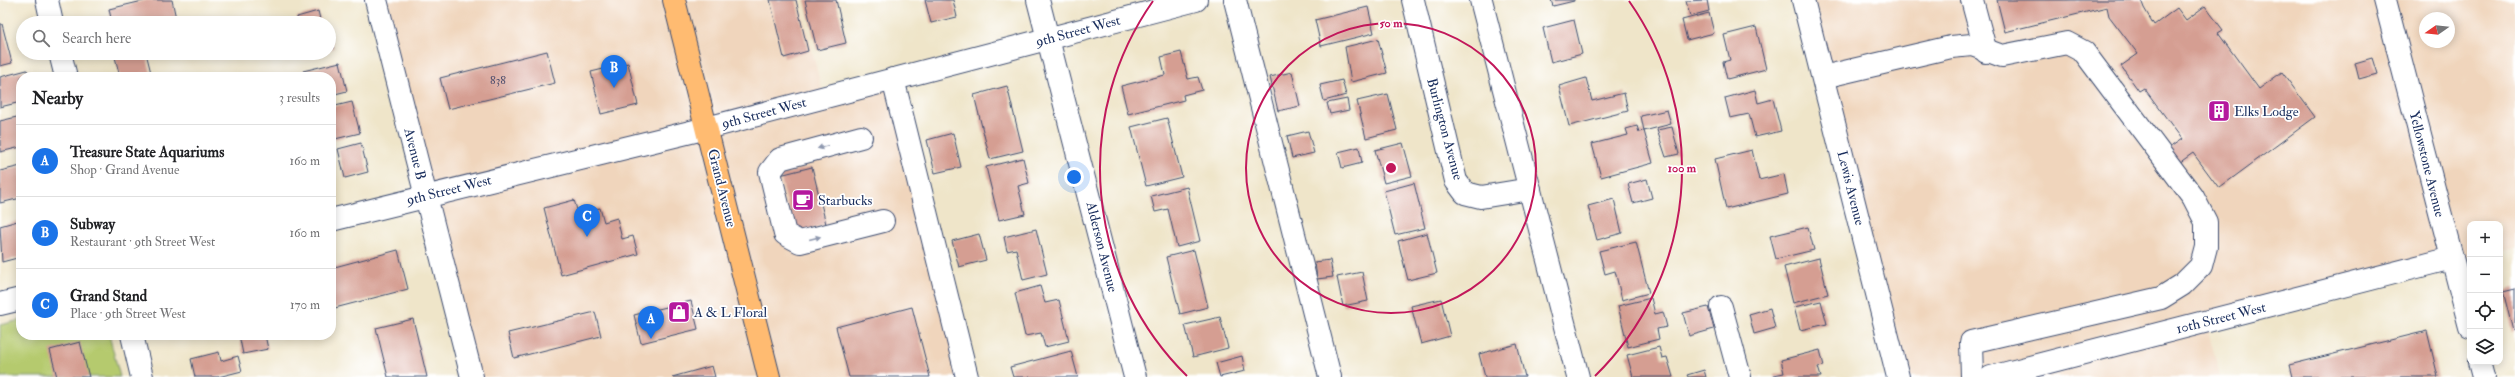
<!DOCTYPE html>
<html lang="en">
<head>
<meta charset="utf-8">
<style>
  :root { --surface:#fff; --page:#f2f2f2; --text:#202124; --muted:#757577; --line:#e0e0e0; --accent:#1a73e8 }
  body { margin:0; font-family:"IM FELL Double Pica",serif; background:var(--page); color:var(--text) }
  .controls { position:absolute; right:12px; bottom:12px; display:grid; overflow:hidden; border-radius:8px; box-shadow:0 2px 10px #0003 }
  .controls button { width:36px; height:36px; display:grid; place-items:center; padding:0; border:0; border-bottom:1px solid var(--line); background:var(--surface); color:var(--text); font:20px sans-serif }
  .compass { position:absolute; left:2419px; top:12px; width:36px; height:36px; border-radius:50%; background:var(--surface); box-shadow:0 2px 10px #0003; rotate:256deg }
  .you { position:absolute; left:1074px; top:177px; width:14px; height:14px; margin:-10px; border:3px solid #fff; border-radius:50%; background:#1a73e8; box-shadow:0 0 0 6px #1a73e833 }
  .badge { display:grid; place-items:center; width:26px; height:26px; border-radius:50%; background:var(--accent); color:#fff; font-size:13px; font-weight:700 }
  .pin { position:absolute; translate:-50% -33px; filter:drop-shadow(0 1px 2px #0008) }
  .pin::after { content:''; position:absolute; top:21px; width:14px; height:12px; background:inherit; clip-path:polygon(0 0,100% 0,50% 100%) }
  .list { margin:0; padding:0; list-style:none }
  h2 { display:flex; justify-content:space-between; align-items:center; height:52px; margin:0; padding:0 16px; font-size:17px }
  h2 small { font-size:13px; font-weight:400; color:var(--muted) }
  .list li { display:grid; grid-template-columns:26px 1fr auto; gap:12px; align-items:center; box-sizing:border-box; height:72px; padding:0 16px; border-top:1px solid var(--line) }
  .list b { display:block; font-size:15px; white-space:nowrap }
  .list p { margin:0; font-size:13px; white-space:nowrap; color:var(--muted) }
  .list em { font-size:13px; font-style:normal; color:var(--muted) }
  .icon { flex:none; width:22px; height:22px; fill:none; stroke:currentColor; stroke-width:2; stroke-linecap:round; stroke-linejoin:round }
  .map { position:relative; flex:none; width:2515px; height:377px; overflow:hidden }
  .search { position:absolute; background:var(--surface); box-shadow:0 2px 10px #0003; left:16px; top:16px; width:320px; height:44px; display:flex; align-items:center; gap:10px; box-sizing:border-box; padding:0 14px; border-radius:22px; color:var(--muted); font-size:15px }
  .panel { position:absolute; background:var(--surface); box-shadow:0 2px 10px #0003; left:16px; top:72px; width:320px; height:268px; border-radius:16px }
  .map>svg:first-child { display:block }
  .built { fill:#f0d5bc; fill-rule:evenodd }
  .green { fill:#b5ca6e; stroke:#687c66 }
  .building { fill:#d59e92 }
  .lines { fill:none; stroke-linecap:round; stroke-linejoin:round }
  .minor-casing { stroke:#3b4a6e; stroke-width:24 }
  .major-casing { stroke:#3b4a6e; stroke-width:24 }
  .minor { stroke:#fff; stroke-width:22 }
  .major { stroke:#ffbb71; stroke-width:22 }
  .oneway { fill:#8d97ae }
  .ring { fill:none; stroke:#c2185b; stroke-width:2 }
  .labels { text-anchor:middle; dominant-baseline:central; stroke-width:3.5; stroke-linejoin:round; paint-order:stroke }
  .number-label { font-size:12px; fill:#4a4b6b }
  .street-label { font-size:14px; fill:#1b2f5e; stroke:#fff }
  .poi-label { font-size:14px; fill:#1b2f5e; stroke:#fff; text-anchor:start }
  .centre { fill:#c2185b; stroke:#fff; stroke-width:2 }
  .ring-label { font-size:12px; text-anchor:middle; font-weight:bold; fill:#c2185b; stroke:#fff; stroke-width:3.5; stroke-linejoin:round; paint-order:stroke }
</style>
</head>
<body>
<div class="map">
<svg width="2515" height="377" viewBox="0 0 2515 377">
  <rect width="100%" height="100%" fill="#fff"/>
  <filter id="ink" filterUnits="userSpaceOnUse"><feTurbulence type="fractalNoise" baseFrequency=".025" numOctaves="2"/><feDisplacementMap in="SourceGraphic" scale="8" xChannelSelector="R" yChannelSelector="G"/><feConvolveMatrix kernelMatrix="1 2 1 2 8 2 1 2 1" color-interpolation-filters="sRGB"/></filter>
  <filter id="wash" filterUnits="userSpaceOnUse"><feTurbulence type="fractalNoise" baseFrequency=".012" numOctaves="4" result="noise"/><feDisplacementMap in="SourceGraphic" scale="16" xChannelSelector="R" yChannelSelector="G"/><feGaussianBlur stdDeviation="0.9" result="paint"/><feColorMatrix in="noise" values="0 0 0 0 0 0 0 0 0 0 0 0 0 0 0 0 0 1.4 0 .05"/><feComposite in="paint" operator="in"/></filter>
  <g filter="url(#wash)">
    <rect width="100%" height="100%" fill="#efe5c9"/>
    <g class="built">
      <polygon points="376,0 799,0 824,97 893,79 968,377 472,377"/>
      <path d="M1803,0H2515V248L2500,251V224H2470V255L2206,322L2220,377H1898ZM2425,18H2449V42H2425Z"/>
    </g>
    <polygon class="green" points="21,320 21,335 109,335 120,377 0,377 0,325"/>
    <g id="blocks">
      <g class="building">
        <polygon points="147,0 172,0 177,23 112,23 109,9"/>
        <polygon points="770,0 796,0 808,51 784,58"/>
        <polygon points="805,0 836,0 846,43 817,50"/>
        <polygon points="925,0 953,0 957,17 931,23"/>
        <polygon points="1551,0 1574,0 1574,1 1553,6"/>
        <polygon points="1707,0 1709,11 1690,16 1686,1"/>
        <polygon points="1997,0 2141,0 2144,8 2154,25 2177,8 2186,20 2205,6 2223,30 2218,33 2259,89 2282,72 2315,117 2219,188 2193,153 2179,163 2169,148 2182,139 2144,88 2139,91 2121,66 2138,54 2109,16 2107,7 2005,32"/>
        <polygon points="1368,7 1374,33 1321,46 1315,20"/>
        <polygon points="318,11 321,23 298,23 297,17"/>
        <polygon points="1709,13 1714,33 1687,40 1682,20"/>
        <polygon points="1574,20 1582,54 1551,62 1543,28"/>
        <polygon points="0,24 2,24 12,63 0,66"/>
        <polygon points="1756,27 1766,69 1727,79 1723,62 1730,60 1724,35"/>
        <polygon points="329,29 334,48 329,49"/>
        <polygon points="1378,39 1387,73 1351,82 1345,47"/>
        <polygon points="547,51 555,83 448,109 440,78"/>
        <polygon points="1181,52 1188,79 1198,77 1202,90 1183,95 1184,100 1128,114 1121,86 1165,75 1161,57"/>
        <polygon points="114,53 146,53 152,77 120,77"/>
        <polygon points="2372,58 2377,74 2359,79 2355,63"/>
        <polygon points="340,62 347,91 331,95 331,77 305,77 303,71"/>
        <polygon points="628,63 638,105 601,114 591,72"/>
        <polygon points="27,70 29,77 21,77 21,102 0,107 0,77"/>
        <polygon points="1292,72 1300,106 1278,111 1270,77"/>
        <polygon points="1586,78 1592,101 1624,93 1628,111 1569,126 1559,86"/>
        <polygon points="1342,80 1346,95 1324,101 1320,85"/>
        <polygon points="1007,86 1023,151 990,159 974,95"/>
        <polygon points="1755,90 1758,103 1773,99 1781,131 1755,137 1749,114 1730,118 1725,98"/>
        <polygon points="1388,94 1397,130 1366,138 1357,101"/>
        <polygon points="1347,99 1349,110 1330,114 1327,103"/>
        <polygon points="352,102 360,133 335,139 331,122 331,107"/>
        <polygon points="1667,110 1671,124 1644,131 1641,116"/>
        <polygon points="21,116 21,147 0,152 0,121"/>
        <polygon points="1167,118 1182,177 1146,186 1131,127"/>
        <polygon points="1637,126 1639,132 1644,131 1653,163 1601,177 1592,144 1628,135 1626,129"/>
        <polygon points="1672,127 1679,154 1666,157 1657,130"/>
        <polygon points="1308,131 1314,153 1292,158 1287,136"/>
        <polygon points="953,133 961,167 935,173 927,140"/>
        <polygon points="361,143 368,172 345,178 338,149"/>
        <polygon points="1403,143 1412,176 1384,183 1375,150"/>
        <polygon points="1359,147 1362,163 1342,168 1338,152"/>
        <polygon points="1752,150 1759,180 1784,174 1788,194 1726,209 1715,159"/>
        <polygon points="1023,158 1029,183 1018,186 1025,214 999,220 986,167"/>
        <polygon points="21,166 21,198 0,203 0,171"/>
        <polygon points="812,167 826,224 795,234 780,175"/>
        <polygon points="1647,179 1652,198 1633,203 1628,184"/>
        <polygon points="1414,183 1425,228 1395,235 1384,191"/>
        <polygon points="1187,187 1200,241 1177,247 1168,209 1155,212 1151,196"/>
        <polygon points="1614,199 1622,233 1597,240 1588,206"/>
        <polygon points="574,200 578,213 600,208 604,222 617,218 622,239 633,236 638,254 561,275 544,208"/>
        <polygon points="21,220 21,257 2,262 0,226"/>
        <polygon points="1808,227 1814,250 1776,259 1770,236"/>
        <polygon points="1036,229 1047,274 1023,280 1016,249 1007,251 1004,237"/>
        <polygon points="1427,233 1437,273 1408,280 1398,241"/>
        <polygon points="979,234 986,260 959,267 952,241"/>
        <polygon points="1636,242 1649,293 1622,300 1615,271 1605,274 1599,251"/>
        <polygon points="398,250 408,289 331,309 331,268"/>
        <polygon points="1194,250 1208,307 1180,314 1166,257"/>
        <polygon points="1819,258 1828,294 1793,303 1784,267"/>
        <polygon points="1330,260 1333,277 1317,279 1315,262"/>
        <polygon points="1362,272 1368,301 1343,306 1337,277"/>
        <polygon points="1040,286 1045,303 1059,300 1069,341 1045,347 1041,333 1025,336 1015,293"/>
        <polygon points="2515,288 2515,330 2513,331 2503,291"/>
        <polygon points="1651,298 1655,314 1663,312 1667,327 1657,329 1659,339 1628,347 1618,306"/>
        <polygon points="1441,299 1450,336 1421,344 1411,306"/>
        <polygon points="691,301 698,329 641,343 634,315"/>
        <polygon points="1821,301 1827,324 1800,330 1794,307"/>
        <polygon points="912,307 930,377 849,377 836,327"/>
        <polygon points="1708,307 1714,329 1689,336 1683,313"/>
        <polygon points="1770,308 1775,328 1754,334 1749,314"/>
        <polygon points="595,312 601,336 514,358 508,333"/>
        <polygon points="1220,317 1228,348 1193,357 1185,325"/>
        <polygon points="413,319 427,377 388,377 376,328"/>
        <polygon points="2427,331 2438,377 2292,377 2289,365"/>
        <polygon points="239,335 265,335 268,349 243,354"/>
        <polygon points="80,342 89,377 57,377 50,350"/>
        <polygon points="1517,344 1525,377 1485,377 1479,354"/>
        <polygon points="1659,347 1662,358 1667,357 1673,377 1633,377 1627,355"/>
        <polygon points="1820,350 1824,366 1818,367 1821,377 1774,377 1774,375 1784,373 1781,360"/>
        <polygon points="1071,351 1078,377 1013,377 1010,367"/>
        <polygon points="219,352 221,361 238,356 242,371 218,377 195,377 191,359"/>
        <polygon points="1242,356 1245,371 1220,377 1216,363"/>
        <polygon points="712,366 715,377 672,377"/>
        <polygon points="1704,370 1706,377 1688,377 1687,375"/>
      </g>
    </g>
  </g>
  <g filter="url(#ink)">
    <use href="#blocks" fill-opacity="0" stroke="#3b4a6e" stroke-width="1"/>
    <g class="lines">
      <g class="minor-casing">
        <g id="minor">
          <polyline points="47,0 52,23"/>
          <polyline points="376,0 472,377"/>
          <polyline points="1038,0 1135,377"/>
          <polyline points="1235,0 1330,377"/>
          <polyline points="1413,0 1456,181 1465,193 1481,197 1530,189"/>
          <polyline points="1481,0 1578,377"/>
          <polyline points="1803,0 1898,377"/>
          <polyline points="1972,0 1986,52"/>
          <polyline points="2385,0 2470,327"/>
          <polyline points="60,53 66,77"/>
          <polyline points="1823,77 1951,47 1972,45 2002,56 2067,43 2084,52 2193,197 2206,222 2206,247 2201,266 2182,285 2161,298 1971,342 1972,377"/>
          <polyline points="893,79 967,377"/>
          <polyline points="861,137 780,159 770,172 785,234 800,242 883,221"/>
          <polyline points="331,220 707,128 1196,0"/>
          <polyline points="0,304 21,299"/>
          <polyline points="1721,307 1740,377"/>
          <polyline points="132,335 142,377"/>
          <polyline points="2479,362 2483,377"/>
          <polyline points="1991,377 2452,258"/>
        </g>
      </g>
      <g class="major-casing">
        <polyline id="major" points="674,0 769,377"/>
      </g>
      <use href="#minor" class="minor"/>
      <use href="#major" class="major"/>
    </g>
    <defs><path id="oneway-solid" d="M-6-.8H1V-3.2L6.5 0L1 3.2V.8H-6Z"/></defs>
    <g class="oneway">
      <use href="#oneway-solid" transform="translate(823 147) rotate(165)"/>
      <use href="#oneway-solid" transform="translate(815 238) rotate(-14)"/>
    </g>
  </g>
  <g class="ring">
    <circle cx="1391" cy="168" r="145"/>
    <path d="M1187 376A291 291 0 0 1 1153 1M1629 1A291 291 0 0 1 1595 376"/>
  </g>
  <defs>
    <g id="building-square" transform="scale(1.15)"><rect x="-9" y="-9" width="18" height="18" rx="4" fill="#b5179e" stroke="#fff"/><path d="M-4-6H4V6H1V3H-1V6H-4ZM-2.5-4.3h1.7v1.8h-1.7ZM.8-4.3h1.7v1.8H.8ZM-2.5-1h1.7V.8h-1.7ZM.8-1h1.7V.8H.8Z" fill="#fff"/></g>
    <g id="cafe-square" transform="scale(1.15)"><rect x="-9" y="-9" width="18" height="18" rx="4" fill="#b5179e" stroke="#fff"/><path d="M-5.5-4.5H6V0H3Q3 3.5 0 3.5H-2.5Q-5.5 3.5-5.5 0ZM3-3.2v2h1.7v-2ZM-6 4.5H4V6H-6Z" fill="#fff"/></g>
    <g id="shop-square" transform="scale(1.15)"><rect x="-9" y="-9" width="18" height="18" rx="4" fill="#b5179e" stroke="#fff"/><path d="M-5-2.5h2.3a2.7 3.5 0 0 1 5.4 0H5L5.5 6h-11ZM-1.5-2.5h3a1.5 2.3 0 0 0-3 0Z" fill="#fff"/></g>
  </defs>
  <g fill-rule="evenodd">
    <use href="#building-square" x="2219" y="111"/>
    <use href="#cafe-square" x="803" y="200"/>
    <use href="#shop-square" x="679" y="312"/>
  </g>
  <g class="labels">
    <g class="number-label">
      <text x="498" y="80">838</text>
    </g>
    <g class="street-label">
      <text transform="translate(1078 31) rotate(-15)">9th Street West</text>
      <text transform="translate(764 113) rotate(-15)">9th Street West</text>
      <text transform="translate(1445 129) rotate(75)">Burlington Avenue</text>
      <text transform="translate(415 154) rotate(76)">Avenue B</text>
      <text transform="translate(2427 164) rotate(76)">Yellowstone Avenue</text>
      <text transform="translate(722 188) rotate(76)">Grand Avenue</text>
      <text transform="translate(1851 188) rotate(76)">Lewis Avenue</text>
      <text transform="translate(449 190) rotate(-14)">9th Street West</text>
      <text transform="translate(1102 247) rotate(76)">Alderson Avenue</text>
      <text transform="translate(2221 318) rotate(-14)">10th Street West</text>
    </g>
    <g class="poi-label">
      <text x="2234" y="111">Elks Lodge</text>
      <text x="818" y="200">Starbucks</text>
      <text x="694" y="312">A &amp; L Floral</text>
    </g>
  </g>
  <circle cx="1391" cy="168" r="6" class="centre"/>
  <g class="ring-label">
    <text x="1391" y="27">50 m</text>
    <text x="1682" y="172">100 m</text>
  </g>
</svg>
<div class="controls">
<button>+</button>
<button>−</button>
<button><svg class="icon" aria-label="locate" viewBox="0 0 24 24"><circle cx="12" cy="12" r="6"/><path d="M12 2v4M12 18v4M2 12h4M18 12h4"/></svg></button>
<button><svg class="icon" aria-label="layers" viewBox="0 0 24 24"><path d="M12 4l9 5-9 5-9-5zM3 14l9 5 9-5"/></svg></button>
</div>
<svg class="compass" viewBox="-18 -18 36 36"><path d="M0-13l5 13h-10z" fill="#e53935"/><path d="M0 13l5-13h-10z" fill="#757577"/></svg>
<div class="you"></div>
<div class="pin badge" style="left:651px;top:339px">A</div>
<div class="pin badge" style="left:614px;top:88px">B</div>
<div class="pin badge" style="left:587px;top:237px">C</div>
<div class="search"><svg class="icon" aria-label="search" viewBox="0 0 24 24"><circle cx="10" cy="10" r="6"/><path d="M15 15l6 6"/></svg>Search here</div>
<section class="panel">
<h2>Nearby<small>3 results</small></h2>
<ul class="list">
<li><span class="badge">A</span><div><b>Treasure State Aquariums</b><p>Shop · Grand Avenue</p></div><em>160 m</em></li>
<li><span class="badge">B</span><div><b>Subway</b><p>Restaurant · 9th Street West</p></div><em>160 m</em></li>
<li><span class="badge">C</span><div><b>Grand Stand</b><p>Place · 9th Street West</p></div><em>170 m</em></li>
</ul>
</section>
</div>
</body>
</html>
